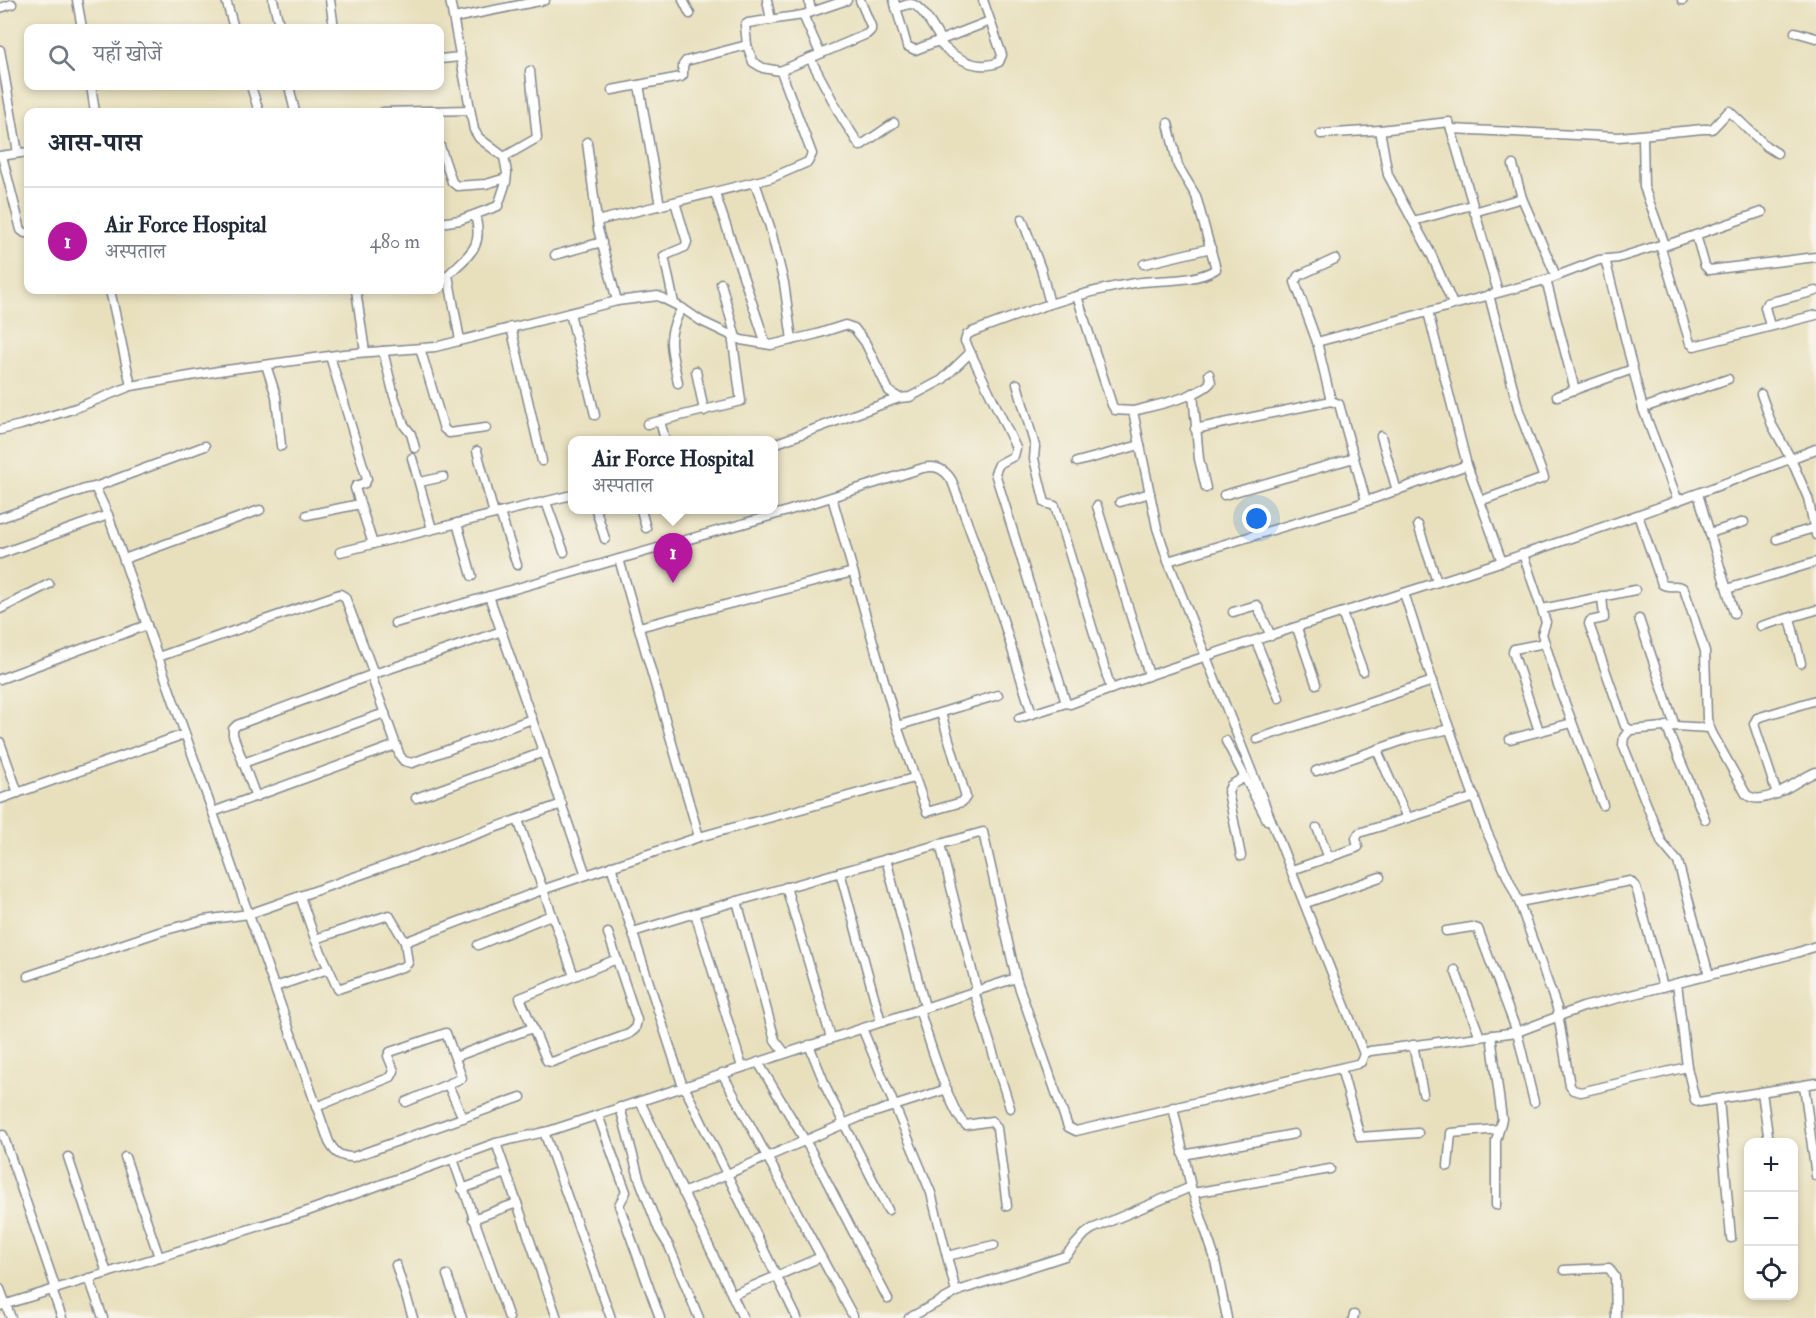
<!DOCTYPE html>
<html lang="hi">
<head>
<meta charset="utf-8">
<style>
  :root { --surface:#fff; --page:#f6f6f7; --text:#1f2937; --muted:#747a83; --line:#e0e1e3; --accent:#b5179e }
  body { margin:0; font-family:"IM FELL Double Pica","Noto Serif Devanagari",serif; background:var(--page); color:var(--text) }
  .controls { position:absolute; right:18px; bottom:18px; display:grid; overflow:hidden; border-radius:12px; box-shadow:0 3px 9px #0003 }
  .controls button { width:54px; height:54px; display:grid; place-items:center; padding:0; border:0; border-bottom:2px solid var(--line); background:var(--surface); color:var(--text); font:30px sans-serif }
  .you { position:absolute; left:1257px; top:519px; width:21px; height:21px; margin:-15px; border:4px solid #fff; border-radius:50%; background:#1a73e8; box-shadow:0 0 0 9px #1a73e833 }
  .badge { display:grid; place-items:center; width:39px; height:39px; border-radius:50%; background:var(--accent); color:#fff; font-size:20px; font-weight:700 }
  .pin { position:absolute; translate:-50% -50px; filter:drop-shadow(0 2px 3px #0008) }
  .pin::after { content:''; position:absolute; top:32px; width:21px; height:18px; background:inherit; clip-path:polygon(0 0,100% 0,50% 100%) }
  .popup { position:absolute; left:568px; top:436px; width:210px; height:78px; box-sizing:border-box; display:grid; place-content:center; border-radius:12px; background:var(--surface); filter:drop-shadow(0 2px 4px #0005); font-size:20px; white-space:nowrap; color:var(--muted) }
  .popup b { font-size:22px; color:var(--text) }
  .popup::after { content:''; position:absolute; left:50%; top:100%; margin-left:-12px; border:12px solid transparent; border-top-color:var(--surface) }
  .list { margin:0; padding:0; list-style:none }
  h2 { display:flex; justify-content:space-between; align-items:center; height:78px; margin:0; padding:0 24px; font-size:26px }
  h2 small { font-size:20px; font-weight:400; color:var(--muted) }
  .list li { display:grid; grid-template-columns:39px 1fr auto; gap:18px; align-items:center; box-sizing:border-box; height:108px; padding:0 24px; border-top:2px solid var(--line) }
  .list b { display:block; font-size:22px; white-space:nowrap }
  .list p { margin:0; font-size:20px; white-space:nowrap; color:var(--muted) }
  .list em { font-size:20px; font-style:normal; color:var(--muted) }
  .icon { flex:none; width:33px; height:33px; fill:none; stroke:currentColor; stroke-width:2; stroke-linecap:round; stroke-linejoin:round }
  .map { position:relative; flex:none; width:1816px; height:1318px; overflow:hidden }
  .search { position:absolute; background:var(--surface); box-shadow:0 3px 9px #0003; left:24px; top:24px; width:420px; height:66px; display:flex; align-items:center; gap:15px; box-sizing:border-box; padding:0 21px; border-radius:12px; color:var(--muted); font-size:22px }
  .panel { position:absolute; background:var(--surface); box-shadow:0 3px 9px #0003; left:24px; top:108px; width:420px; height:186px; border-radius:12px }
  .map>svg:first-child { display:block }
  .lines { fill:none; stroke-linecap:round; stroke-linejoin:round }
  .minor-casing { stroke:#82888e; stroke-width:11 }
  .minor { stroke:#fff; stroke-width:8 }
</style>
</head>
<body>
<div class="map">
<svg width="1816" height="1318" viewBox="0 0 1816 1318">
  <rect width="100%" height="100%" fill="#f7f3e8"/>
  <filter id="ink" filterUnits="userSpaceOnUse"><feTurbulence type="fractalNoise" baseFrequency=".0167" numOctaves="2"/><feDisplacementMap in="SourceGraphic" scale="12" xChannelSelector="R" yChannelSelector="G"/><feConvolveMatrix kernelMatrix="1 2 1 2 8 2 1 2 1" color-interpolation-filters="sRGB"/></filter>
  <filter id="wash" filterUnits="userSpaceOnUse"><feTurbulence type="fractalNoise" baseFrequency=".008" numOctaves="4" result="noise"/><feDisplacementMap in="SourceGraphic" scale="24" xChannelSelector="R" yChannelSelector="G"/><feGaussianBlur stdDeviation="1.35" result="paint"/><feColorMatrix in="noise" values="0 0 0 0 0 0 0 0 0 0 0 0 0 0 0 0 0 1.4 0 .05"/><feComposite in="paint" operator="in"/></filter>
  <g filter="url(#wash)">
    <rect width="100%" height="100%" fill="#e8e0bd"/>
  </g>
  <g filter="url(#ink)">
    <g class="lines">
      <g class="minor-casing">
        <g id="minor">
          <polyline points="77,0 82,28"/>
          <polyline points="226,0 234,28"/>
          <polyline points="273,0 280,28"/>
          <polyline points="330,0 334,28"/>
          <polyline points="683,0 690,14"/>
          <polyline points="767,0 771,20"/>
          <polyline points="809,0 811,12"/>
          <polyline points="894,0 907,46 915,50 990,21"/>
          <polyline points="1682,0 1683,0"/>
          <polyline points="0,8 12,4"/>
          <path d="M896,8C901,7 907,4 911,4C922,5 935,31 941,40"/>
          <polyline points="803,15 820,53"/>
          <polyline points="454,18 545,0"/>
          <polyline points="1795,32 1816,38"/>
          <path d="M938,41C952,57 977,72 999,62L1002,55L983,0"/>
          <polyline points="0,50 18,153"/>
          <polyline points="810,58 842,118 860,146 894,123"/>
          <polyline points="440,59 460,57"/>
          <polyline points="780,71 867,34 871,30 871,26 860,0"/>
          <polyline points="639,85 660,206"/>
          <polyline points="91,86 95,112"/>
          <polyline points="251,86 259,112"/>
          <polyline points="289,86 295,112"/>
          <polyline points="612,90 681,77 683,75 683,65 686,61 747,45"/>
          <polyline points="383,112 470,110"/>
          <path d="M1168,123L1178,166L1196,196L1216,269C1194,283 1160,279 1135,283C1078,292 1025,312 972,332L967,335L965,341L1016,448L1014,456L999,464L995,473L1066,703L1070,704C1211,651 1357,609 1500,562C1606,527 1712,489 1816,449"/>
          <polyline points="1451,129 1619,137 1703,129 1712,129 1729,111 1766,146 1777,153"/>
          <polyline points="1380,130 1388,175 1431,254 1453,304"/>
          <polyline points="1321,134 1380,130 1449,122 1498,292"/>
          <polyline points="1643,136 1644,187 1665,245"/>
          <polyline points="587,142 598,229 617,301"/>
          <polyline points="440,146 452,182 457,186 486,184 506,178"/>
          <polyline points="0,156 28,152"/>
          <polyline points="2,156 21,230 25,233 28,233"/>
          <polyline points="504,157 537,138 530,71"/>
          <polyline points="1513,165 1522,198 1556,276"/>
          <polyline points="755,182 770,227 784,283 792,340"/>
          <polyline points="715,193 766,344"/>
          <polyline points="1474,212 1522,198"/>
          <polyline points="1022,219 1041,269 1050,304"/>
          <polyline points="597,221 771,178 808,162 812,154 782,74 780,71 763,68 753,62 747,45 745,25 748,23 803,15 847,0"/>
          <polyline points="1413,221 1472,205"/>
          <polyline points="440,223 460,220 498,206 506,182 507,173 504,157 479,138 474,130 450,0"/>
          <polyline points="1696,235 1705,266 1709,270 1816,257"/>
          <polyline points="1661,247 1762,212"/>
          <polyline points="555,255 602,242"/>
          <polyline points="1605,259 1643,409 1678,501"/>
          <polyline points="1144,264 1211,248"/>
          <polyline points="1546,280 1575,390"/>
          <polyline points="721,283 736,338"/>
          <polyline points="110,290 131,386"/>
          <polyline points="356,290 365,352"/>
          <polyline points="674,303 664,256 685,247 687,242 675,202"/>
          <polyline points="1428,312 1467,465 1502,562"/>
          <polyline points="570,313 595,415"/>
          <polyline points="1770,326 1765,307 1767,303 1816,291"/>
          <polyline points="511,327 542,461"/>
          <path d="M460,340L448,275C470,253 484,248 475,215"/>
          <polyline points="1317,342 1549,279 1599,260 1618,258 1660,245 1690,343 1694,346 1816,315"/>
          <polyline points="420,348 444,429 449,433 486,428"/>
          <polyline points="383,351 394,396 404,425 411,434 415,448"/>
          <polyline points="330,356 367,479 365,483 356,486 355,488 373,544"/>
          <polyline points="266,365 276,396 281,446"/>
          <polyline points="696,371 704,411"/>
          <path d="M678,383C672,350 664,339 682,308"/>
          <polyline points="1017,384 1035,446 1034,459 1045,503 1055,506 1111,689"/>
          <polyline points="1193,393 1199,459 1206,488"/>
          <polyline points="1761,394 1772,425 1791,459 1808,498 1816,535"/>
          <polyline points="1557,396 1633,369"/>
          <polyline points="1331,401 1317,342 1295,282 1298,276 1335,259"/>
          <polyline points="1643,408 1728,379"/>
          <path d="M1133,411C1152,406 1199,397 1211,382L1209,374"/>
          <polyline points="660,421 665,440"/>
          <polyline points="647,424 741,401 732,335"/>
          <polyline points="1195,429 1331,401 1339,404 1366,501"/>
          <polyline points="0,430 21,425 76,408 131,386 219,371 344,354 435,347 617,301 658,296 682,308 701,321 741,340 771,345 817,334 845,325 854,328 865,342 889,391 899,398 910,397 942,380 970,353"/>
          <polyline points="1381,436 1397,491"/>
          <polyline points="774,444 899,398"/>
          <polyline points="477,451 494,514"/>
          <polyline points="412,458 432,529"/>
          <polyline points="1077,462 1140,445"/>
          <polyline points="420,482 443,477"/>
          <polyline points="95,487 205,446"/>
          <polyline points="1698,494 1734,613"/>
          <polyline points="1224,495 1354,458"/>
          <polyline points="832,497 897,726 927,812 962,802 966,797 941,713"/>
          <polyline points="1480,501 1544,478 1519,411 1489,295"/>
          <polyline points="546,502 564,552"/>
          <polyline points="1120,502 1150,493"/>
          <polyline points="1097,506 1149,675"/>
          <polyline points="596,510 605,539"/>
          <polyline points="641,510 646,528"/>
          <polyline points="500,513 517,565"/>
          <polyline points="307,515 360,504"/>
          <path d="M1638,515L1662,584C1669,589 1678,583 1684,589L1705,651L1707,719L1712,733L1746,794C1763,810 1799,778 1816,772"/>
          <path d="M0,518L85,489L95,487L108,515L329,1142C335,1153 340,1157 353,1157L521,1097"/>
          <polyline points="457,523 472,576"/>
          <polyline points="1418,525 1437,582"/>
          <polyline points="1710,533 1744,522"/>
          <polyline points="1777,539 1814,528"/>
          <polyline points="340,552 572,495"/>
          <polyline points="0,554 108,515"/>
          <polyline points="1523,554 1546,622 1542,634 1557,682 1603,805"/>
          <polyline points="124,559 260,510"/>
          <polyline points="619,559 699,837"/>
          <polyline points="1168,561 1353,506 1467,465"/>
          <polyline points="1727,589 1816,562"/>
          <polyline points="1404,593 1433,683 1486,830 1519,902 1557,1008 1570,1086 1573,1090 1581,1092 1687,1067"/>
          <polyline points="489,596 586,875"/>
          <polyline points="1602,596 1604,618 1590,621 1589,624 1625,726 1630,730 1675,726 1710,728"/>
          <polyline points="0,609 49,584"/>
          <polyline points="1542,609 1635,590"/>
          <polyline points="1233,612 1257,605 1271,636"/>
          <polyline points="1342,613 1363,671"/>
          <polyline points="1790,618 1801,663"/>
          <polyline points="1639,619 1675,726"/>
          <path d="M395,623L784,512L923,468C936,465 945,469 952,481L1002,617L1032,714"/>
          <polyline points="1761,626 1816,610"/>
          <polyline points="639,627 853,572"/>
          <polyline points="1297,628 1316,684"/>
          <polyline points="1256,641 1279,698"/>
          <polyline points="158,657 340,594 345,597 374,674"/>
          <polyline points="371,675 400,756 404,761 412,763 532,719"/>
          <polyline points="0,679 147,625"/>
          <polyline points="1019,718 1066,703"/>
          <polyline points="897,726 998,695"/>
          <polyline points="1666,726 1705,819"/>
          <polyline points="1630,730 1624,737 1623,745 1662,843 1678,862 1709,975"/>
          <polyline points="1539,731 1513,652 1514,649 1545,643"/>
          <polyline points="1257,739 1433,681"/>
          <polyline points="1510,739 1572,723"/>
          <polyline points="1226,741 1267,820"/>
          <polyline points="0,742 18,793"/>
          <polyline points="1377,750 1407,818"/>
          <polyline points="243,763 385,713"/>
          <polyline points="1316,771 1410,738 1450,729"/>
          <polyline points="1777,794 1754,724 1757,718 1816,700"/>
          <polyline points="256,797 233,735 233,729 237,725 371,675 502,631"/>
          <polyline points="416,798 544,752"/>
          <polyline points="0,799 185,734"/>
          <polyline points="213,812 396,745"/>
          <polyline points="518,820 574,976"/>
          <polyline points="1317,828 1329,858"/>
          <polyline points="940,844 977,990"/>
          <polyline points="1241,856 1228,792 1231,785 1245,777"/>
          <polyline points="886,859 925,1007"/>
          <polyline points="611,866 683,1087"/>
          <polyline points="1292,870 1356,848 1358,847 1356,838 1359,833 1475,797"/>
          <polyline points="840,872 881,1022"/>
          <polyline points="786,887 831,1038"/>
          <polyline points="300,896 315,939 338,989 405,966 408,963 405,942 389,915 315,939"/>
          <polyline points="737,901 775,1040 785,1053"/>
          <polyline points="1519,902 1630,881 1636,887 1663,987"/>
          <polyline points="1306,903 1380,877"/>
          <polyline points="695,913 742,1067"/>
          <polyline points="1446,931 1472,927 1478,929 1517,1032 1534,1102"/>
          <polyline points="633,932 695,913 983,832 1016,978 1068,1127 1076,1131 1357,1064 1361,1062 1364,1054 1168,561 1157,528 1133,411 1115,410 1112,405 1077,296"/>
          <polyline points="608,933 637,1020 635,1029 629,1034 552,1062 547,1061 520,998 617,959"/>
          <polyline points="405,942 542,890 699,837 914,778"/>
          <polyline points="478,945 551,915"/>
          <polyline points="1455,970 1480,1037"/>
          <polyline points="28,976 162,931 204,920 249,914 562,804"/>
          <polyline points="1677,983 1687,1067 1695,1100 1699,1102 1816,1083"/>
          <polyline points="275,987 328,969"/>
          <polyline points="974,991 1010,1108"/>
          <path d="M919,1009C926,1030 951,1116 966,1125L992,1121L997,1128L1007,1206"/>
          <polyline points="862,1028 931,1193 956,1292"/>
          <polyline points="1491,1035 1502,1119 1496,1141 1496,1205"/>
          <polyline points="809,1045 828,1092 888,1210"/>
          <polyline points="1413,1045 1423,1093"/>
          <polyline points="1364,1054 1370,1051 1517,1032 1583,1007 1796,953 1816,946"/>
          <polyline points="455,1057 532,1028"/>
          <polyline points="758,1062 810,1149 888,1299"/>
          <polyline points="1341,1068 1360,1137 1418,1133"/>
          <polyline points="722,1073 853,1316"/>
          <polyline points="448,1085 463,1118"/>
          <polyline points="1804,1085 1816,1176"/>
          <polyline points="684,1086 797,1318"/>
          <polyline points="1762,1092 1769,1142"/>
          <polyline points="1719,1099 1731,1238"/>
          <polyline points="640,1101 743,1318"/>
          <polyline points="316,1107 391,1077 394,1071 388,1056 390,1052 446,1033 462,1078 406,1102"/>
          <polyline points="620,1107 639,1178 659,1230 669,1246 699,1318"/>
          <polyline points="1173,1107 1191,1187 1214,1256 1227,1318"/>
          <polyline points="598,1115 626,1192 619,1205 660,1318"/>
          <polyline points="544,1132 611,1318"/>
          <polyline points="3,1135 56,1289"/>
          <polyline points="496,1143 557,1318"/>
          <polyline points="1183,1155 1294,1134"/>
          <polyline points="68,1157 107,1273"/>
          <polyline points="125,1157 159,1257"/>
          <polyline points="453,1159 509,1318"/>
          <polyline points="1448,1166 1451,1133 1499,1129"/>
          <polyline points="462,1189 506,1173"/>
          <polyline points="683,1193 860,1117 947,1089"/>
          <polyline points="1193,1193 1330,1169"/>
          <polyline points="473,1219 517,1203"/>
          <polyline points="947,1256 994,1245"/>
          <polyline points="396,1265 413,1318"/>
          <polyline points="1564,1270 1609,1268 1615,1277 1616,1318"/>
          <polyline points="447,1275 462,1318"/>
          <polyline points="89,1278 103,1318"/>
          <polyline points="0,1289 11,1318"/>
          <polyline points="52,1290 62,1318"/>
          <polyline points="732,1295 821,1257"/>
          <polyline points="0,1306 305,1212 496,1143 549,1131 1016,978"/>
          <polyline points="909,1318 961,1290 1065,1256 1085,1234 1092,1229 1191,1187"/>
          <polyline points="1353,1318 1354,1315"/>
        </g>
      </g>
      <use href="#minor" class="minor"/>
    </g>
  </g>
</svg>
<div class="controls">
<button>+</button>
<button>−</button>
<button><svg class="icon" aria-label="locate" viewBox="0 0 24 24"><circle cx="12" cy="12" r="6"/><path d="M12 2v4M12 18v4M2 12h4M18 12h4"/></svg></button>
</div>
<div class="you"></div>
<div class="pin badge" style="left:673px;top:583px">1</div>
<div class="popup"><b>Air Force Hospital</b>अस्पताल</div>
<div class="search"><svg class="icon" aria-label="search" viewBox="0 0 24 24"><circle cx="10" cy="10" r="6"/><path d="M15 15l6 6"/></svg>यहाँ खोजें</div>
<section class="panel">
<h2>आस-पास<small></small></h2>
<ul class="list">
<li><span class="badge">1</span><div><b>Air Force Hospital</b><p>अस्पताल</p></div><em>480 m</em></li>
</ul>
</section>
</div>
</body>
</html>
